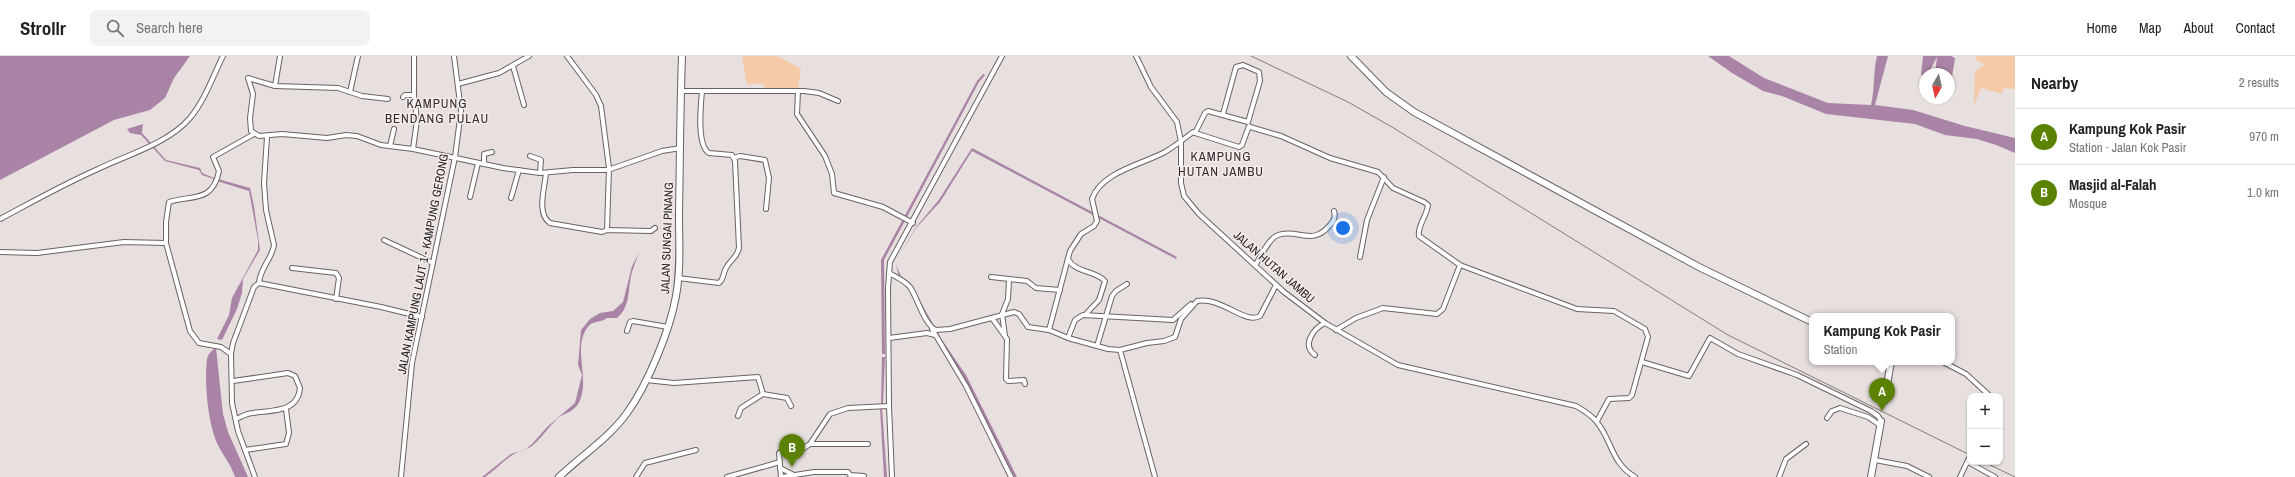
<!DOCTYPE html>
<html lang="en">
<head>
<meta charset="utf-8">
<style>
  :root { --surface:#fff; --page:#f2f2f2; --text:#222; --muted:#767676; --line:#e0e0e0; --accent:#5c8203 }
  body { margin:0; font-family:"Archivo Narrow",sans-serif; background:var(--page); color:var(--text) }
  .controls { position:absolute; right:12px; bottom:12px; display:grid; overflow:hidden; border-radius:8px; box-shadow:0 1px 3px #0004 }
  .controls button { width:36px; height:36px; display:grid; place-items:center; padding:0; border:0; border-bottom:1px solid var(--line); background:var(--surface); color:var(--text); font:20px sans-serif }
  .compass { position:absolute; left:1919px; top:12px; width:36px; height:36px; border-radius:50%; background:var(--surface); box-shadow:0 1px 3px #0004; rotate:188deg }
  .you { position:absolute; left:1343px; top:172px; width:14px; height:14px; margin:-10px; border:3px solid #fff; border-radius:50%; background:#1a73e8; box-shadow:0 0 0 6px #1a73e833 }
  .badge { display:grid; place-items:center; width:26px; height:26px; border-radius:50%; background:var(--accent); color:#fff; font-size:13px; font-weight:700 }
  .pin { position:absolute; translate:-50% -33px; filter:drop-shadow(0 1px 2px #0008) }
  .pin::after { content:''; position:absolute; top:21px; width:14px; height:12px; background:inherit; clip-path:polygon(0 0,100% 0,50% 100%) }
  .popup { position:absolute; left:1809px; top:257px; width:146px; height:52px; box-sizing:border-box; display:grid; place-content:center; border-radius:8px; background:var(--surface); filter:drop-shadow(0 1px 3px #0005); font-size:13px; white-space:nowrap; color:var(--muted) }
  .popup b { font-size:15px; color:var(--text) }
  .popup::after { content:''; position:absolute; left:50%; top:100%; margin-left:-8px; border:8px solid transparent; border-top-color:var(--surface) }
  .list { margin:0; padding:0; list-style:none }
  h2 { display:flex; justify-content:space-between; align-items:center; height:52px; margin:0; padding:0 16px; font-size:17px }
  h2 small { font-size:13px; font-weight:400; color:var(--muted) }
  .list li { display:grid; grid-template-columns:26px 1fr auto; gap:12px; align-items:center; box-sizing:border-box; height:56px; padding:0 16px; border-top:1px solid var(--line) }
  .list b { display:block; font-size:15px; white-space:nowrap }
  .list p { margin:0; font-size:13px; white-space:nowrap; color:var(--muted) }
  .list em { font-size:13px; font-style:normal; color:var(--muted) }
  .icon { flex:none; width:22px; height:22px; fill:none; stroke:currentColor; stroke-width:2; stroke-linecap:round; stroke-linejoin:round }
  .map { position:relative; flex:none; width:2015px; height:421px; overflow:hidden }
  header { display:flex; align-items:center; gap:24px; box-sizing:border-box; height:56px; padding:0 20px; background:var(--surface); border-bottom:1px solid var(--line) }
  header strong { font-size:19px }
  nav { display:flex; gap:22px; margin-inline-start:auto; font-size:14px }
  .search { width:280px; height:36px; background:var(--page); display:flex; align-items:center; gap:10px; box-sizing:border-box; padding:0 14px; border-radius:8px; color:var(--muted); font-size:15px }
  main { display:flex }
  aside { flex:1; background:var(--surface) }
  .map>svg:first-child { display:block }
  .green { fill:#f5caa9 }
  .water { fill:#aa84a7 }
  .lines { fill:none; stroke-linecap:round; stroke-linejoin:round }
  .street-casing { stroke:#6a6363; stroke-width:6 }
  .secondary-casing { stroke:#6a6363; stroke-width:8 }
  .street { stroke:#fff; stroke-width:4 }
  .secondary { stroke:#fff; stroke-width:6 }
  .rail { stroke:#857f7f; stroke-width:1 }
  .labels { text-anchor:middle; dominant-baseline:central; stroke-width:3; stroke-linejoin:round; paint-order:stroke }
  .street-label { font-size:12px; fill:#272424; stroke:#f5ecec }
  .neighbourhood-label { font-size:13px; letter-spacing:1px; fill:#332c2d; stroke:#f5ecec }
</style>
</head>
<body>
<header>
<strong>Strollr</strong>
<div class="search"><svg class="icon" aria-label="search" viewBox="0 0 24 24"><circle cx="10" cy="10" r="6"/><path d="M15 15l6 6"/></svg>Search here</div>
<nav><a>Home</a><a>Map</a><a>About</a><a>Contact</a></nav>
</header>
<main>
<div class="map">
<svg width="2015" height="421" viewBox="0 0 2015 421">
  <rect width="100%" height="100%" fill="#e8dfdf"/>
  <g class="green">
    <polygon points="742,0 778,0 801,13 798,34 764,32 763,27 747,29"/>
    <polygon points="1976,0 2015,0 2015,33 2004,32 2002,38 1981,32 1974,49 1975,15 1985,9 1976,4"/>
  </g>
  <g class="water">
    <polygon points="0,0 190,0 174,22 165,42 150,54 114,64 0,124"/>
    <path d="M1708,0H1729L1764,22L1828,47L1871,49C1875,33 1873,16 1877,0H1888L1875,49L1913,54L1965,70L2015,82V97L1996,89L1977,83L1945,79L1915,68L1826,58L1782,40L1763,35L1732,17Z"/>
    <polygon points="1923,0 1951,0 1955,2 1952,21 1949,18 1935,18 1937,1 1928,18 1925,18 1925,25 1921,18"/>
    <polygon points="983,18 985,19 979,26 884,204 885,298 882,298 881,204 977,25"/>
    <polygon points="143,68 142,77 166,104 200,112 202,117 214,122 214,123 202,119 199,114 165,105 141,79 130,77 127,73"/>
    <polygon points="972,92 1177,201 1176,203 972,95 940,146 916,172 898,202 896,209 901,220 911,229 942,284 966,319 1017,421 1014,421 964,322 950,304 918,242 899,221 896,209 898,202 916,171 938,145"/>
    <polygon points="218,123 250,132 254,150 260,194 243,223 242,237 237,253 222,284 217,283 229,259 232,242 258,194 258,184 249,135 217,125"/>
    <path d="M640,196C636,204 633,212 631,220C628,236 630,251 617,262H607C601,267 593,264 588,271C571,292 592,324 578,348C573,356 565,357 558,362C549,370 543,381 533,389C527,394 521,394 514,398C504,404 495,414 485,421H482L511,398L526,393L533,387L547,371L575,347L582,319L578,309L581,274L590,263L600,257L613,255L623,246L632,210Z"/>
    <path d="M216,292L223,358L228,376L248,421H235C231,409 225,402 219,391C208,371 204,326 207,303C208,298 212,294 216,292Z"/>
    <polygon points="882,301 885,301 883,348 881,349"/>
    <polygon points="880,352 882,353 887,421 884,421"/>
  </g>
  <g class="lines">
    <g class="street-casing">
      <g id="street">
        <polyline points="567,0 596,39 601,50 609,112 607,174"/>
        <path d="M1136,0L1151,31L1177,66L1181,86V127L1184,140L1199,158L1284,236L1325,267L1398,309L1576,350C1583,354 1591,359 1596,365C1612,383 1610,406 1635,421"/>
        <polyline points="513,10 524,49"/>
        <polyline points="458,28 499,17 529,0"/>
        <polyline points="275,30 280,0"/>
        <polyline points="681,35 804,35 819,37 838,45"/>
        <polyline points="798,35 797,58 825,100 832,118 834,137 883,151 913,167"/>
        <polyline points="350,36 358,0"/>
        <polyline points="403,41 405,39 414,39"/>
        <polyline points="388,43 362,40 338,32 275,30 248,22 253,38 250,62 251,75 259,80 282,78 327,82 346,79 357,80 381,89 413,93 503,112 540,117 573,114 608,114 662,95 681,92"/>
        <path d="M1250,71L1281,80L1330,102L1378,116L1393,132L1424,146L1428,149C1427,160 1417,170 1419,180L1460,209L1577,253L1614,255L1645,273L1648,281L1632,339L1629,342L1609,343L1597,365"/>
        <polyline points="1195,77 1239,91 1242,89 1249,70"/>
        <path d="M254,78L213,101L219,115C213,147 191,139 169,146L166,166V187L190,275L199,287L221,291L231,298L232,347L238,375L255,421"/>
        <polyline points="390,90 394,73"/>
        <polyline points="413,93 417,64 414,39 414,0"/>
        <polyline points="530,100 541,104 540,117"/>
        <polyline points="734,102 740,100 765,104 769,122 766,153"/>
        <polyline points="484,108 484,98 492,96"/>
        <path d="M546,117C545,131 536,158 550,167L602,176L607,174L651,175L655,172"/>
        <polyline points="470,141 478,107"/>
        <polyline points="511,142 519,114"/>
        <path d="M0,163C32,146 64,128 98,113C127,99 169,87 190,62C205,44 213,20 223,0"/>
        <polyline points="384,184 433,207"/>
        <polyline points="0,196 37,197 124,186 166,187"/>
        <polyline points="1360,201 1367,164 1384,121"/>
        <path d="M1068,203C1075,217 1095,214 1105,225L1099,244L1085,259"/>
        <path d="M1256,208C1261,200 1269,182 1278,179C1298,172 1312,191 1330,169C1334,165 1336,161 1334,155"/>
        <polyline points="292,212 336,217 339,222 336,243"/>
        <path d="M889,217C896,221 904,224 910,231C917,241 925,270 936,274L950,273L1014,256L1019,258L1028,271L1049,274L1068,282L1108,293L1120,294L1147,287L1164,285L1175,281L1181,263L1197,245C1221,240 1245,269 1260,260L1276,229"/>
        <polyline points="991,221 1027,225 1036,232 1060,234"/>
        <path d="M678,222L719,227C724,223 723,217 726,212C730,204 737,202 739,192L735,105L732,99L709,97C696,89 701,48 702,35"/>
        <path d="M259,227C260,212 272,203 274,189L266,154L264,127L267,81"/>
        <polyline points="992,262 1007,283 1006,323 1008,325 1024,324 1025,328"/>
        <polyline points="932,273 966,330 1011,421"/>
        <path d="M1049,274L1070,195L1081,178L1094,170L1097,165L1092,143C1101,116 1143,108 1165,96C1175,90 1184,83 1193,76L1195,77L1205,57L1208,55L1248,66L1260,25L1259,16L1243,9L1236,11L1223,58"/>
        <polyline points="1336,274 1356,262 1383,252 1437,258 1443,253 1460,209"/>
        <polyline points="627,275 630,266 633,265 668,271"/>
        <polyline points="1005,280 1002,258 1008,243 1009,224"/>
        <polyline points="889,282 927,277 935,279"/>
        <polyline points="1068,282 1075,264 1083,259 1173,264 1191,248"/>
        <polyline points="1097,290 1112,240 1116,235 1127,228"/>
        <polyline points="1120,294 1155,421"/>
        <polyline points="231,298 233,287 254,231 259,227 381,251 422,261"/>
        <path d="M1315,299C1301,289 1314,272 1325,267"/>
        <polyline points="1642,306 1689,320 1710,282 1738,298 1797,319 1871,355 1878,360 1881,365"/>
        <polyline points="1943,306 1966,318 1990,340"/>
        <polyline points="646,324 674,327 758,321 763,338"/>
        <path d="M233,325L288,317L295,320L300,332C298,357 271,354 253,357C247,357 241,361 236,363"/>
        <polyline points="738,360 741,352 763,338 787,342 791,350"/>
        <polyline points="1827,362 1832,355 1840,352 1868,361 1880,369"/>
        <polyline points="810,388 830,358 848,352 889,350"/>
        <polyline points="245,394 286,388 289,377 286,353"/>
        <polyline points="1875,404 1907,410 1929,421"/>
        <polyline points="1968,406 1995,421"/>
        <polyline points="780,412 794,419"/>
        <polyline points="401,421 412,307 455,101 461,55 454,0"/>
        <polyline points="636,421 645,407 696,394"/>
        <polyline points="727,421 780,406"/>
        <polyline points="781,421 779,397 783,394 801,394 810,388 868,388"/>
        <polyline points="782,421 814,416 848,416 850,419 864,420"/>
        <polyline points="892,421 889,350 888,232 890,206 1002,0"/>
        <polyline points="1779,421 1786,403 1806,388"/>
        <polyline points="1960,421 1969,402"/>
      </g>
    </g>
    <g class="secondary-casing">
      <g id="secondary">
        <polyline points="1351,0 1386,36 1414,56 1699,211 1812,266"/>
        <polyline points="1884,345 1891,306"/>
        <path d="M559,421C581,400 609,382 627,357C648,328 670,274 676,240C681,213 679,185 679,158C680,105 680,53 682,0"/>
        <polyline points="1871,421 1881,365"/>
      </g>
    </g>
    <use href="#street" class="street"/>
    <use href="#secondary" class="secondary"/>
    <g class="rail">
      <polyline points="1251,0 1348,46 1392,71 1728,279 1970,399"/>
      <polyline points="1984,406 2015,421"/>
    </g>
  </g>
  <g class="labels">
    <g class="street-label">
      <text transform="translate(667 182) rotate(-88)">JALAN SUNGAI PINANG</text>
      <text transform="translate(423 208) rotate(-79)">JALAN KAMPUNG LAUT 1 - KAMPUNG GERONG</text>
      <text transform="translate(1274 211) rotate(41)">JALAN HUTAN JAMBU</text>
    </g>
    <g class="neighbourhood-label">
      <text x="437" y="47">KAMPUNG<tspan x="437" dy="15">BENDANG PULAU</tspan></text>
      <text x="1221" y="100">KAMPUNG<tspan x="1221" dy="15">HUTAN JAMBU</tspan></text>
    </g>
  </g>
</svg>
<div class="controls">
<button>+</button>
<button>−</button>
</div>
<svg class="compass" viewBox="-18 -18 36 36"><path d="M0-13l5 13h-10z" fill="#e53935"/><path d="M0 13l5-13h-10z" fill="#767676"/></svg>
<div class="you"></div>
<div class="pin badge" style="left:1882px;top:355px">A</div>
<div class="popup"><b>Kampung Kok Pasir</b>Station</div>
<div class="pin badge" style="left:792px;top:411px">B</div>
</div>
<aside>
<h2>Nearby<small>2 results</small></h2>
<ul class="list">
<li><span class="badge">A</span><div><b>Kampung Kok Pasir</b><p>Station · Jalan Kok Pasir</p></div><em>970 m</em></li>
<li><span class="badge">B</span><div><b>Masjid al-Falah</b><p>Mosque</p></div><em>1.0 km</em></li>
</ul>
</aside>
</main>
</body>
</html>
